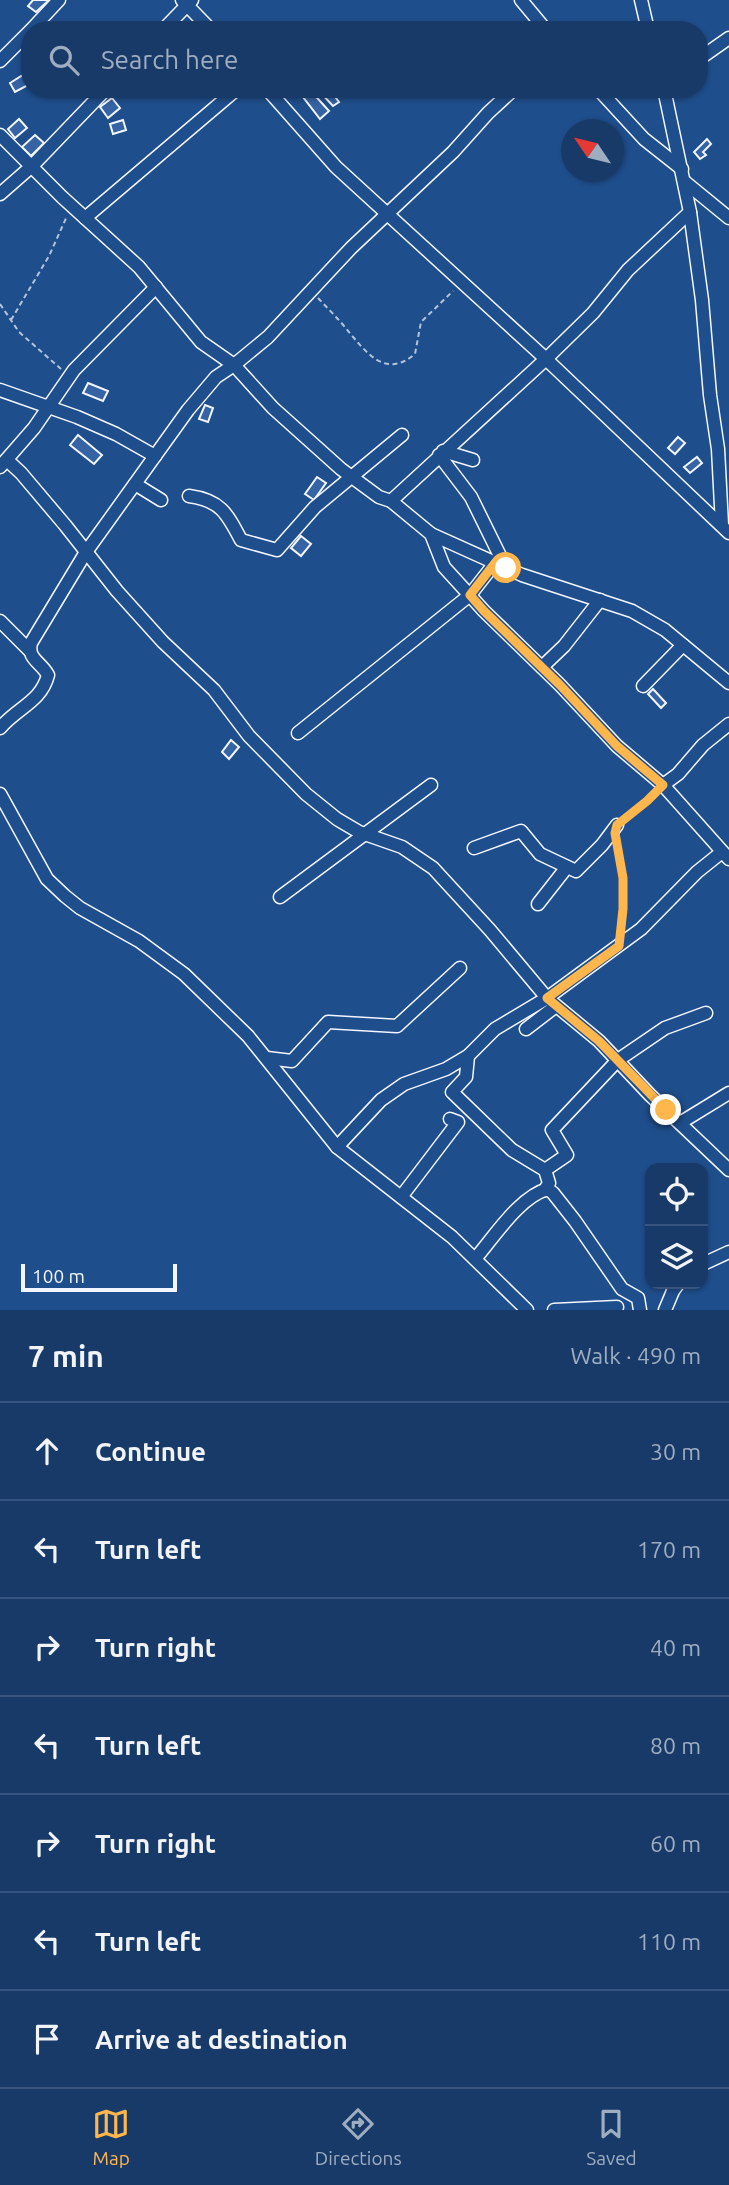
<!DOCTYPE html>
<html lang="en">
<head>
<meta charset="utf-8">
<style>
  :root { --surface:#173a69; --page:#244571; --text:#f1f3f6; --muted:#9eadc0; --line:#36547d; --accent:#ffb74d }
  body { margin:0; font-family:Ubuntu,sans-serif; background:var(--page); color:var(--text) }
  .controls { position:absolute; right:21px; bottom:21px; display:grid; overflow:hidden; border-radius:14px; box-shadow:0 2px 5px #0004 }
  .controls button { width:63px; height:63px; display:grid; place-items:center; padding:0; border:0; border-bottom:2px solid var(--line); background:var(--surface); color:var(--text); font:35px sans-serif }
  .compass { position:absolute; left:561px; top:119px; width:63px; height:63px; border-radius:50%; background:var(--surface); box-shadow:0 2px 5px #0004; rotate:305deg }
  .scale { position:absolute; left:21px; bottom:18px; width:156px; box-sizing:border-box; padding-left:7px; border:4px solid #f2f6ff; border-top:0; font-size:19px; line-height:24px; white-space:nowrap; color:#f2f6ff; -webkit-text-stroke:5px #1f4e8c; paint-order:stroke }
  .stop { position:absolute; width:21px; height:21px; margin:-16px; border:5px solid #ffb74d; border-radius:50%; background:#fff }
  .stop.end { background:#ffb74d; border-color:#fff; box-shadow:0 2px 7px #0008 }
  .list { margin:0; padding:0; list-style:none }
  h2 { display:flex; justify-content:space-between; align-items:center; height:91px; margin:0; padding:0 28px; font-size:30px }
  h2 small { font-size:23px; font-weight:400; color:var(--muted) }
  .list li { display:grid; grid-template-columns:46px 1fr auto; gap:21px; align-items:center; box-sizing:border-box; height:98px; padding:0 28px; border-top:2px solid var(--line) }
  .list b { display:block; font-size:26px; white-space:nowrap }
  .list em { font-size:23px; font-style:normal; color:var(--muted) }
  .icon { flex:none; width:38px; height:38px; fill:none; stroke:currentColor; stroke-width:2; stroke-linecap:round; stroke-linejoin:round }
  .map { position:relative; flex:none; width:729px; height:1310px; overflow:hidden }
  .search { position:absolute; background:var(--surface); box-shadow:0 2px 5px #0004; left:21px; right:21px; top:21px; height:77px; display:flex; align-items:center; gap:18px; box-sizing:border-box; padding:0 24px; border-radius:28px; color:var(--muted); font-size:26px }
  .sheet { height:777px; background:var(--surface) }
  nav { display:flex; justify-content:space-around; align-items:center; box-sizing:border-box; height:98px; border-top:2px solid var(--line); background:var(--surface); font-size:19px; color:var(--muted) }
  nav a { display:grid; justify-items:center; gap:4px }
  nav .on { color:var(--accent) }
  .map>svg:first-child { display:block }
  .building { fill:#3563a3; stroke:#f2f6ff; stroke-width:2 }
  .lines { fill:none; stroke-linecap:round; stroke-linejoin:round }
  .minor-casing { stroke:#f2f6ff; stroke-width:15 }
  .path { stroke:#b3c4dc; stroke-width:2; stroke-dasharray:5 3.5; stroke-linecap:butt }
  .minor { stroke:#1f4e8c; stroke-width:12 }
  .route { stroke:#ffb74d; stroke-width:9 }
</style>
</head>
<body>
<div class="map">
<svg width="729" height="1310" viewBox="0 0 729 1310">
  <rect width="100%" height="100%" fill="#1f4e8c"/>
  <g class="building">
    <polygon points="33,0 49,0 36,12 28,6"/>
    <polygon points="26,73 30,84 15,92 10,83"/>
    <polygon points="321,89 329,89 339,102 333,106 319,91"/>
    <polygon points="310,90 329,111 320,119 303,97"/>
    <polygon points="112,98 120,108 108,118 100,107"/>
    <polygon points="19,119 27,128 15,138 8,129"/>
    <polygon points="123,120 126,130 113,134 110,124"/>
    <polygon points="35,135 44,143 31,156 22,147"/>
    <polygon points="707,139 711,144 703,152 706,155 700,159 694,152"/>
    <polygon points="88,383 108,391 103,401 83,393"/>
    <polygon points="205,405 213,408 208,422 199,419"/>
    <polygon points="78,435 102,455 94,464 70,445"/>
    <polygon points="678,437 685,443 675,454 668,448"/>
    <polygon points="697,457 702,463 690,473 684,467"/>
    <polygon points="317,477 326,483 314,500 305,494"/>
    <polygon points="301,536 311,544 301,556 291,548"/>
    <polygon points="653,689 666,703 661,708 648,694"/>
    <polygon points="231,740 239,747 229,759 222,752"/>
  </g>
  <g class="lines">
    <g class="minor-casing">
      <g id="minor">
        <polyline points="182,0 211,30"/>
        <polyline points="521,0 546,30"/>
        <polyline points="641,0 648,30"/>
        <polyline points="31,30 59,0"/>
        <polyline points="163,30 192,0"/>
        <polyline points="699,59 729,38"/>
        <polyline points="0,61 30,31"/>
        <polyline points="267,89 336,167 546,359 729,533"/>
        <polyline points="598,89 644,139 682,169"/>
        <polyline points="664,89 690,212 702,300 710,395 718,449 722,525"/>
        <polyline points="0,135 62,197 139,267 201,342 234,365 273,408 341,469 379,497 391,501 431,534 444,567 484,611 560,685 617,746 663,785 729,859"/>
        <polyline points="685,182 729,218"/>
        <polyline points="0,194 32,166 106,89"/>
        <polyline points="85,218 237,89"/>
        <polyline points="0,390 77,417 116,434 155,456"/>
        <polyline points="443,451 473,460"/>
        <polyline points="439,455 471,497 506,568"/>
        <polyline points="7,460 21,473 65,525 117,591 163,642 214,690 249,736 306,794 337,819 359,832 402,847 433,868 490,930 547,998 599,1041 650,1095 729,1170"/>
        <polyline points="0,467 34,428 74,370 156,287"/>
        <polyline points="135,484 161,500"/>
        <path d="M189,496C220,500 227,513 241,540L277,550L315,507L402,435"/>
        <polyline points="391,501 546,359 593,313 628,270 690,212"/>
        <polyline points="431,534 522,575 632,611 665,630 729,683"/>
        <polyline points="0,621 29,650"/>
        <polyline points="542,667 564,646 600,600"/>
        <polyline points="643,686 683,645"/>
        <path d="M0,728C18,707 41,702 48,675C41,662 27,659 31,643L86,552L188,410L216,377L234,365L268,337L351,248L453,152L488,113L514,89"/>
        <polyline points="298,733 470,595 495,563"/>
        <polyline points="663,785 678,774 703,745 729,724"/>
        <polyline points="0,794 47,879 65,896 80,908 139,941 184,974 248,1036 337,1147 452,1237 527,1310"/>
        <polyline points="474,848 521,831 540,854 576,871 602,845 617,825"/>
        <polyline points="280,897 431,785"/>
        <polyline points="538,904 567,867"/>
        <polyline points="526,1029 556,1006"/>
        <polyline points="468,1056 466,1077 452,1092 512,1150 545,1170 549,1183 545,1190"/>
        <polyline points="267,1058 292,1061 328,1022 397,1026 460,968"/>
        <polyline points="680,1123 729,1093"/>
        <polyline points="337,1147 381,1100 404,1084 446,1069 468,1056 495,1029 547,998 641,929 697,872 722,852"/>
        <polyline points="545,1170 567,1155 552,1130 618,1060 665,1028 706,1013"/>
        <polyline points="401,1197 458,1122 450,1119"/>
        <path d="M475,1259C494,1237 520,1196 548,1189L553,1193L575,1221L622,1289L638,1298L640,1310"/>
        <polyline points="703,1264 729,1252"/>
        <polyline points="554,1310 617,1307"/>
        <polyline points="665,1310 673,1291 678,1284"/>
      </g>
    </g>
    <g class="path">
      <path d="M318,298C328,309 339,319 348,331C367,353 385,379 415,354L421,322L453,291"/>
      <polyline points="0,304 19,332 61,369"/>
      <polyline points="11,320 49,256 67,216"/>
      <polyline points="627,817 655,794"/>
      <path d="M618,846C623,874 624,902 621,931"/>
    </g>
    <use href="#minor" class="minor"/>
  </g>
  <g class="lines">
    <polyline class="route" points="506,568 495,563 470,595 484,611 560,685 617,746 663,785 647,801 617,825 615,833 623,878 623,909 619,946 547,998 599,1041 666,1110"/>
  </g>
</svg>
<div class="controls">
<button><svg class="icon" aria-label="locate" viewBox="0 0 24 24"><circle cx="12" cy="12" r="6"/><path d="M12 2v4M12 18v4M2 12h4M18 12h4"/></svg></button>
<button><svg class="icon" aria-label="layers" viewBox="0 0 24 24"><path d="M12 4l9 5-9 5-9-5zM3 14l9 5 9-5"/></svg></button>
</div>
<svg class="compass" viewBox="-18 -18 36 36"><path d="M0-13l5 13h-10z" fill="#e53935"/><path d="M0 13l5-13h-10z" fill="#9eadc0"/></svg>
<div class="scale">100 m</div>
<div class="stop" style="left:506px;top:568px"></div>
<div class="stop end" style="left:666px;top:1110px"></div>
<div class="search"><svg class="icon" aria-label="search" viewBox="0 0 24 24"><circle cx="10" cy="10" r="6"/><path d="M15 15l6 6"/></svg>Search here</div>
</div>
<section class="sheet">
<h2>7 min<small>Walk · 490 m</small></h2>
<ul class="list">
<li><svg class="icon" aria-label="ahead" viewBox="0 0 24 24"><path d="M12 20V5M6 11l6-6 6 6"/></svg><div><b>Continue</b></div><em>30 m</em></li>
<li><svg class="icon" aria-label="left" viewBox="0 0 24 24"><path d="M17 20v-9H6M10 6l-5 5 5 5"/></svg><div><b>Turn left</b></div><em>170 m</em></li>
<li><svg class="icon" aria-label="right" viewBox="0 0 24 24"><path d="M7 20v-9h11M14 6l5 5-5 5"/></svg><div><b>Turn right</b></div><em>40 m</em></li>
<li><svg class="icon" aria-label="left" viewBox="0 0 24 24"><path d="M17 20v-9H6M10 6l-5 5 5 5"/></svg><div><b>Turn left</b></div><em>80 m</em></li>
<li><svg class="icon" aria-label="right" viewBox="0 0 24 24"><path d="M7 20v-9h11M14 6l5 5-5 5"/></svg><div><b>Turn right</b></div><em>60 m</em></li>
<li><svg class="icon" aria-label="left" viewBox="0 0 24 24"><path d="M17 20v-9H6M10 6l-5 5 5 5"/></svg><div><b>Turn left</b></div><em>110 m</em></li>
<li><svg class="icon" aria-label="arrive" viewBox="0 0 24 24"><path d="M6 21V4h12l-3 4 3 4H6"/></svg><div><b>Arrive at destination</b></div></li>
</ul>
</section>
<nav>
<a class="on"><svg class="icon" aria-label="map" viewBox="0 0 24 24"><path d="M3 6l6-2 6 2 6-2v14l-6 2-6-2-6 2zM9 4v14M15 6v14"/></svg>Map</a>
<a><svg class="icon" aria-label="directions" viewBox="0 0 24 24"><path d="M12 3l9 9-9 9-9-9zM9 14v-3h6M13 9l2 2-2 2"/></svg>Directions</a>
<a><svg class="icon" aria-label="saved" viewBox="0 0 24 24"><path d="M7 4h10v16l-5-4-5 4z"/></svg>Saved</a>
</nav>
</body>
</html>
